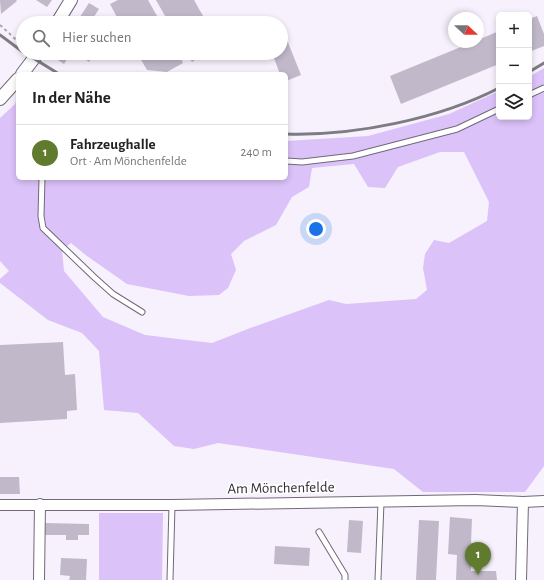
<!DOCTYPE html>
<html lang="de">
<head>
<meta charset="utf-8">
<style>
  :root { --surface:#fff; --page:#f2f2f2; --text:#222; --muted:#767676; --line:#e0e0e0; --accent:#607a2e }
  body { margin:0; font-family:"Alegreya Sans",sans-serif; background:var(--page); color:var(--text) }
  .controls { position:absolute; right:12px; top:12px; display:grid; overflow:hidden; border-radius:6px; box-shadow:0 2px 6px #0003 }
  .controls button { width:36px; height:36px; display:grid; place-items:center; padding:0; border:0; border-bottom:1px solid var(--line); background:var(--surface); color:var(--text); font:20px sans-serif }
  .compass { position:absolute; left:448px; top:12px; width:36px; height:36px; border-radius:50%; background:var(--surface); box-shadow:0 2px 6px #0003; rotate:112deg }
  .you { position:absolute; left:316px; top:229px; width:14px; height:14px; margin:-10px; border:3px solid #fff; border-radius:50%; background:#1a73e8; box-shadow:0 0 0 6px #1a73e833 }
  .badge { display:grid; place-items:center; width:26px; height:26px; border-radius:50%; background:var(--accent); color:#fff; font-size:13px; font-weight:700 }
  .pin { position:absolute; translate:-50% -33px; filter:drop-shadow(0 1px 2px #0008) }
  .pin::after { content:''; position:absolute; top:21px; width:14px; height:12px; background:inherit; clip-path:polygon(0 0,100% 0,50% 100%) }
  .list { margin:0; padding:0; list-style:none }
  h2 { display:flex; justify-content:space-between; align-items:center; height:52px; margin:0; padding:0 16px; font-size:17px }
  h2 small { font-size:13px; font-weight:400; color:var(--muted) }
  .list li { display:grid; grid-template-columns:26px 1fr auto; gap:12px; align-items:center; box-sizing:border-box; height:56px; padding:0 16px; border-top:1px solid var(--line) }
  .list b { display:block; font-size:15px; white-space:nowrap }
  .list p { margin:0; font-size:13px; white-space:nowrap; color:var(--muted) }
  .list em { font-size:13px; font-style:normal; color:var(--muted) }
  .icon { flex:none; width:22px; height:22px; fill:none; stroke:currentColor; stroke-width:2; stroke-linecap:round; stroke-linejoin:round }
  .map { position:relative; flex:none; width:544px; height:580px; overflow:hidden }
  .search { position:absolute; background:var(--surface); box-shadow:0 2px 6px #0003; left:16px; top:16px; width:272px; height:44px; display:flex; align-items:center; gap:10px; box-sizing:border-box; padding:0 14px; border-radius:22px; color:var(--muted); font-size:15px }
  .panel { position:absolute; background:var(--surface); box-shadow:0 2px 6px #0003; left:16px; top:72px; width:272px; height:108px; border-radius:6px }
  .map>svg:first-child { display:block }
  .green { fill:#dbc2f9; fill-rule:evenodd }
  .building { fill:#c1b9ca }
  .lines { fill:none; stroke-linecap:round; stroke-linejoin:round }
  .service-casing { stroke:#706979; stroke-width:7 }
  .minor-casing { stroke:#706979; stroke-width:12 }
  .tertiary-casing { stroke:#706979; stroke-width:14 }
  .path { stroke:#a8a4ae; stroke-width:2; stroke-dasharray:3 3; stroke-linecap:butt }
  .service { stroke:#fff; stroke-width:5 }
  .minor { stroke:#fff; stroke-width:10 }
  .tertiary { stroke:#fff; stroke-width:12 }
  .rail { stroke:#7e7b83; stroke-width:3 }
  .labels { text-anchor:middle; dominant-baseline:central; stroke-width:3.5; stroke-linejoin:round; paint-order:stroke }
  .street-label { font-size:15px; fill:#322f36; stroke:#fff }
</style>
</head>
<body>
<div class="map">
<svg width="544" height="580" viewBox="0 0 544 580">
  <rect width="100%" height="100%" fill="#f6f1fc"/>
  <g class="green">
    <path d="M544,68V466L525,492H423L394,469L218,443L194,449L174,446L138,413L104,410L99,351L82,333L48,320L0,283V279L9,271L0,261V118L15,104L18,95V178H286V141L368,136L449,114L499,91V117H529V77ZM440,152H464L489,202L487,221L449,243L434,240L425,254L423,268L427,290L416,299L346,304L329,300L253,327L212,343L145,335L103,317L64,271L62,250L71,243L87,256L127,284L189,296L219,295L228,288L236,270L231,254L244,241L276,225L292,197L309,187L312,168L354,164L368,187L385,188L398,167Z"/>
    <polygon points="99,513 163,513 162,580 99,580"/>
  </g>
  <g class="building">
    <polygon points="0,0 16,0 17,1 1,14"/>
    <polygon points="36,0 52,0 47,7"/>
    <polygon points="118,0 148,0 161,23 120,23 110,4"/>
    <polygon points="156,0 194,0 207,23 169,23"/>
    <polygon points="89,3 99,9 90,23 76,23"/>
    <polygon points="537,16 544,34 544,46 529,52 529,19"/>
    <polygon points="281,25 301,75 286,81 286,74 280,74 272,53 281,53"/>
    <polygon points="499,31 499,64 401,104 390,76 473,42 478,42 478,40"/>
    <polygon points="56,53 71,53 64,64 53,57"/>
    <polygon points="78,53 95,53 89,62 77,54"/>
    <polygon points="137,53 178,53 183,63 167,72 147,70"/>
    <polygon points="186,53 207,53 192,62"/>
    <polygon points="63,342 65,375 75,374 77,410 67,411 67,419 0,423 0,345"/>
    <polygon points="0,477 19,477 20,494 0,494"/>
    <polygon points="450,517 472,519 471,543 475,543 474,556 471,556 471,571 496,571 497,580 456,580 457,555 448,554"/>
    <polygon points="349,520 363,521 361,553 347,552"/>
    <polygon points="419,520 439,521 436,580 416,580"/>
    <polygon points="44,523 89,524 89,535 78,535 78,540 66,540 66,535 44,535"/>
    <polygon points="275,546 310,548 309,566 274,564"/>
    <polygon points="61,558 87,559 86,580 69,580 70,576 60,575"/>
  </g>
  <g class="lines">
    <g class="service-casing">
      <g id="service">
        <polyline points="529,95 544,88"/>
        <polyline points="286,161 302,162 353,156 457,129 499,109"/>
        <polyline points="42,178 41,216 43,228 94,277 113,294 142,312"/>
        <polyline points="319,532 345,575 345,580"/>
        <polyline points="170,580 172,505"/>
        <polyline points="378,580 381,502"/>
      </g>
    </g>
    <g class="minor-casing">
      <g id="minor">
        <polyline points="523,502 544,501"/>
        <polyline points="0,505 172,505 475,500 523,502 521,580"/>
        <polyline points="39,580 40,504"/>
      </g>
    </g>
    <g class="tertiary-casing">
      <g id="tertiary">
        <polyline points="57,23 71,0"/>
        <polyline points="22,74 38,53"/>
        <polyline points="0,99 18,79"/>
      </g>
    </g>
    <polyline class="path" points="0,25 23,46"/>
    <use href="#service" class="service"/>
    <use href="#minor" class="minor"/>
    <use href="#tertiary" class="tertiary"/>
    <g class="rail">
      <polyline points="0,35 23,52"/>
      <polyline points="25,53 59,74"/>
      <polyline points="529,72 544,63"/>
      <path d="M286,134C354,136 439,119 499,88"/>
    </g>
  </g>
  <g class="labels">
    <g class="street-label">
      <text transform="translate(281 488) rotate(-1)">Am Mönchenfelde</text>
    </g>
  </g>
</svg>
<div class="controls">
<button>+</button>
<button>−</button>
<button><svg class="icon" aria-label="layers" viewBox="0 0 24 24"><path d="M12 4l9 5-9 5-9-5zM3 14l9 5 9-5"/></svg></button>
</div>
<svg class="compass" viewBox="-18 -18 36 36"><path d="M0-13l5 13h-10z" fill="#e53935"/><path d="M0 13l5-13h-10z" fill="#767676"/></svg>
<div class="you"></div>
<div class="pin badge" style="left:478px;top:575px">1</div>
<div class="search"><svg class="icon" aria-label="search" viewBox="0 0 24 24"><circle cx="10" cy="10" r="6"/><path d="M15 15l6 6"/></svg>Hier suchen</div>
<section class="panel">
<h2>In der Nähe<small></small></h2>
<ul class="list">
<li><span class="badge">1</span><div><b>Fahrzeughalle</b><p>Ort · Am Mönchenfelde</p></div><em>240 m</em></li>
</ul>
</section>
</div>
</body>
</html>
